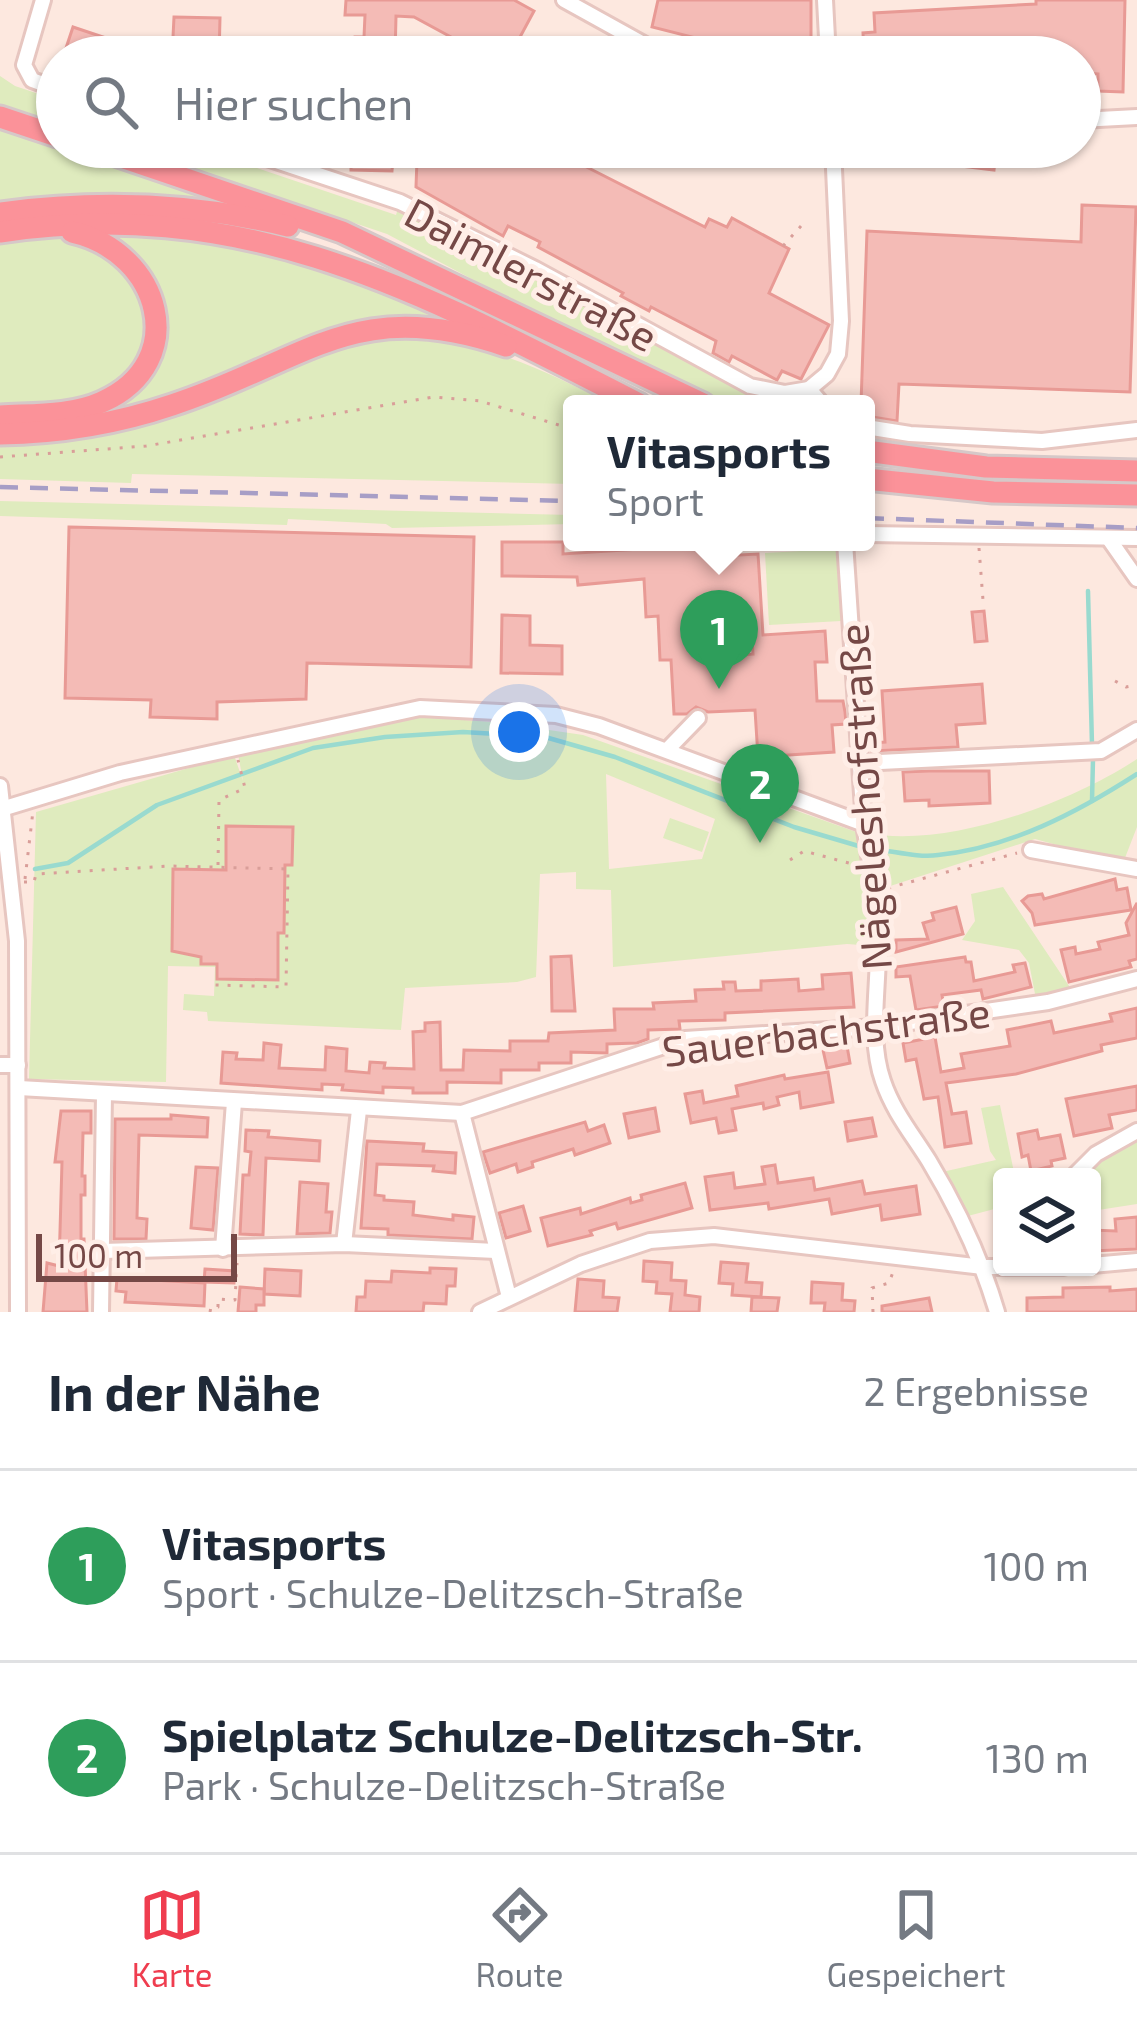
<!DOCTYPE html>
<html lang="de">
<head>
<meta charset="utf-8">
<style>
  :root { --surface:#fff; --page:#f2f2f3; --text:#1f2937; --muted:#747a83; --line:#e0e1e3; --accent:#ef3d4f }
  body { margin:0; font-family:"Exo 2",sans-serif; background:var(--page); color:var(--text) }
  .controls { position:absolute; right:36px; bottom:36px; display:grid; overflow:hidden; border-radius:12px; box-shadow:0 3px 9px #0004 }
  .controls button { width:108px; height:108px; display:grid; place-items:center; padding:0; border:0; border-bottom:3px solid var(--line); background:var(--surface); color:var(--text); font:60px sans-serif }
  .scale { position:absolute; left:36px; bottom:30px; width:201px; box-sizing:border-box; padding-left:12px; border:6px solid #754846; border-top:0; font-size:33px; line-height:42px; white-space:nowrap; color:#754846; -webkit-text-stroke:9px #ffeee7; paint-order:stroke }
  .you { position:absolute; left:519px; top:732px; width:42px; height:42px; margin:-30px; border:9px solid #fff; border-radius:50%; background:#1a73e8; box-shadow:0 0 0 18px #1a73e833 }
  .badge { display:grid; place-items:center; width:78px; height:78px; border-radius:50%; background:var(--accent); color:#fff; font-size:39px; font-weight:700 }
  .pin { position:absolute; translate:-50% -99px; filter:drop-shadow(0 3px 6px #0008) }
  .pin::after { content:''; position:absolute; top:63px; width:42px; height:36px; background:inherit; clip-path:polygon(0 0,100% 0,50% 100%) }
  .popup { position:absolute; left:563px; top:395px; width:312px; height:156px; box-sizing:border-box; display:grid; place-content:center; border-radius:12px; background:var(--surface); filter:drop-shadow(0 3px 9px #0005); font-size:39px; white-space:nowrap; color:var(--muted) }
  .popup b { font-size:45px; color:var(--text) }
  .popup::after { content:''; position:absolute; left:50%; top:100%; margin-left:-24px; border:24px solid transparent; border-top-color:var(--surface) }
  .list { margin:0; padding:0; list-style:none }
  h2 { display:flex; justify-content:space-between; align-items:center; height:156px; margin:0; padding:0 48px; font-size:51px }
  h2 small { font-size:39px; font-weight:400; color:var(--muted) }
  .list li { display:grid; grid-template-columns:78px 1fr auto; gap:36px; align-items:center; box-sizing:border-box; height:192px; padding:0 48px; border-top:3px solid var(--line) }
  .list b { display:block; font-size:45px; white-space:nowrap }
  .list p { margin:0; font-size:39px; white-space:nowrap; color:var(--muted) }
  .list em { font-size:39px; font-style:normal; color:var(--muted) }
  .icon { flex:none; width:66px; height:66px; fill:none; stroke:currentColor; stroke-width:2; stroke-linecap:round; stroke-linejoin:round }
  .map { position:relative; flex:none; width:1137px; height:1312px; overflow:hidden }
  .search { position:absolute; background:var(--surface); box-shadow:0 3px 9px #0004; left:36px; right:36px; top:36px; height:132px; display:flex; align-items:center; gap:30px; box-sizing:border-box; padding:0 42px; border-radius:66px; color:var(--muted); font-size:45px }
  .sheet { height:540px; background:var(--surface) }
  nav { display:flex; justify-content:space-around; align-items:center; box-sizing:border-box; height:168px; border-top:3px solid var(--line); background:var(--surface); font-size:33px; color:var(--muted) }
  nav a { display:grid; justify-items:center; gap:6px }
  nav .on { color:var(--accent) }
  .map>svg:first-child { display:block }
  .green { fill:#dfebbe; fill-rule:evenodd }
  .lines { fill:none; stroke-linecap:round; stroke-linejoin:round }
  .stream { stroke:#99dacf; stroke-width:4.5 }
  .building { fill:#f4bbb6; stroke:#e89a95; stroke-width:3; fill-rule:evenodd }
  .minor-casing { stroke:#e7c6c0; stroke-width:20 }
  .highway-casing { stroke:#d6c8c8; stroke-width:27 }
  .path { stroke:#d99e99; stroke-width:3; stroke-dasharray:3 9; stroke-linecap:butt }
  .minor { stroke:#fff; stroke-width:14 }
  .highway { stroke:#fb9299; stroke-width:21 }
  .rail { stroke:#a79ec6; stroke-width:4.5; stroke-dasharray:18 12; stroke-linecap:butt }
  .labels { text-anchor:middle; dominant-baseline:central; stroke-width:10; stroke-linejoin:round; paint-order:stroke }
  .street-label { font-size:42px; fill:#754846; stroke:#ffeee7 }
</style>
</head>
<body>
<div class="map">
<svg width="1137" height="1312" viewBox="0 0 1137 1312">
  <rect width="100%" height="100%" fill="#fde8df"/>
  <g class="green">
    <polygon points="0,76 15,86 57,100 57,123 0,104"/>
    <path d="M0,127L240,206L237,241L331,266L435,313L419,336C489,344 548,372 611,404H572V484L132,474L131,483L0,479Z"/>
    <polygon points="129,147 195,147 396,215 400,202 750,386 809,389 822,404 723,404 664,381 387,234"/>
    <polygon points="0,501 572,515 572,524 392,528 386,524 288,519 287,525 0,516"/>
    <polygon points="837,549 841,621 769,625 765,553"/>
    <path d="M420,717L494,722L583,735L862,834L864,872L873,892L875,946L847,944L613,967L611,890L576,889V872L540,874L536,977L517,982L405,988L401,1030L208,1021L207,1012L183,1010L184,994L214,996L215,967L168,966L166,1082L29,1079L36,812L234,755L243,781L238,754ZM606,774L715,819L702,859L609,869Z"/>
    <path d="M1137,759V827L1123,863L1035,839L881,889L869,866L866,833C946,849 1069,804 1137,759Z"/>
    <polygon points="670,818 709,832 702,852 663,838"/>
    <polygon points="1003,887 1071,989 1036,999 1029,963 1019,950 962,940 975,921 971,894"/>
    <polygon points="1000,1105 1015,1177 1002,1177 1002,1207 964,1217 942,1172 996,1160 990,1151 981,1108"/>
    <polygon points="1137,1135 1137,1204 1092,1211 1092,1177 1077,1177 1099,1156"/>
  </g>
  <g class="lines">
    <g class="stream">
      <polyline points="1088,591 1092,745"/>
      <polyline points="1092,801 1093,759"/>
      <path d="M873,849C894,851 918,858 938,855C1010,848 1078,812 1137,774"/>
      <polyline points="35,869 68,863 157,805 313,748 385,737 463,732 545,737 615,757 794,827 862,847"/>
    </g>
  </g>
  <g class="building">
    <polygon points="346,0 514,0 534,11 512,52 475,50 414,17 396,16 395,57 354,57 355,37 364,37 365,15 345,15"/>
    <polygon points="658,0 811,0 811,57 704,57 708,41 652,27"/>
    <polygon points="1036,0 1125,0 1123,92 1098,91 1098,74 1080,73 1080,57 864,57 863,33 875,32 874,13 1036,4"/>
    <polygon points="174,17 220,18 219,57 172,57"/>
    <polygon points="73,27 112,40 107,57 63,57"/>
    <polygon points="351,147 547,147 705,227 709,219 727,227 732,218 789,249 769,293 829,325 801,379 782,371 777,380 732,356 729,362 713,353 716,341 651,307 649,311 621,296 623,293 538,247 540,242 508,226 503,236 416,187 417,160 393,159 392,171 351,170"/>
    <polygon points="905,147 996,151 994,170 903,159"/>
    <polygon points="1082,205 1136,207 1130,392 899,384 897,421 866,416 866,404 861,404 867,231 1081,242"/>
    <polygon points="69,527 474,537 471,667 307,663 306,699 217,702 217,719 150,717 151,700 65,698"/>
    <path d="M502,542H563V554L719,544L720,556L758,554L763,635L825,631L827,662H815L817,701H843L845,712L846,724L832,725L834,752L758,757L755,710L708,712L696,707L687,714H674L671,660H660L658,616L646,617L644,579L578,585L577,577L502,576ZM751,623L753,654L703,657L701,626Z"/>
    <polygon points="984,611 987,641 975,642 972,612"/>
    <polygon points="502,615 530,616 530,645 562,646 562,674 501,673"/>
    <polygon points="982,684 985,723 956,725 958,747 872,751 871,743 885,742 882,691"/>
    <polygon points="929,771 989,771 990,803 929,806 929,800 905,801 903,772"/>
    <polygon points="226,826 293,827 292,865 285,865 284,933 278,933 278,980 217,979 217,964 201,964 201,957 172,951 173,869 226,870"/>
    <polygon points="1115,879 1117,890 1127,888 1131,910 1035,925 1032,913 1022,901 1028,896 1042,894 1044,899"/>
    <polygon points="1137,903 1137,959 1129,961 1131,967 1069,982 1061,950 1075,947 1076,954 1100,949 1098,942 1129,935 1126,923"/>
    <polygon points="956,907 963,934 896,952 896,940 928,939 923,923 934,920 932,913"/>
    <polygon points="571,956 575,1011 552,1011 551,957"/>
    <polygon points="965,957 966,962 971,962 974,981 1015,972 1013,965 1025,963 1031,987 983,999 981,990 942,995 944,1006 916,1010 910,976 896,977 896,967"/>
    <polygon points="851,973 854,1007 725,1013 725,1020 679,1021 680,1029 648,1030 648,1039 637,1043 607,1044 607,1053 571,1052 571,1063 539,1063 539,1070 501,1070 501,1083 447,1082 447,1093 413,1093 413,1088 383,1087 383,1093 342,1090 343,1085 322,1084 322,1090 221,1083 223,1052 237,1053 236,1059 263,1060 264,1043 281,1045 279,1068 325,1070 326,1047 347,1049 346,1071 369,1073 370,1062 385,1063 384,1068 414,1069 413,1032 425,1031 425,1023 440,1022 441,1070 463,1070 464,1050 510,1051 510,1041 548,1041 549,1033 615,1030 614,1009 654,1009 653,1003 696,1001 695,990 724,989 723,982 735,982 736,991 761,990 761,981 798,979 799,991 823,989 822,975"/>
    <polygon points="1137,1008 1137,1038 1101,1045 1102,1051 1016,1074 946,1083 952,1114 966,1112 971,1143 945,1147 938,1097 924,1099 916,1059 906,1061 903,1043 935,1037 941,1072 964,1068 961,1054 1010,1046 1007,1030 1051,1021 1054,1033 1112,1021 1110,1014"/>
    <polygon points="847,1046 850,1063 827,1068 823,1050"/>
    <polygon points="828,1072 833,1102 801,1108 799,1092 777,1097 779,1105 764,1109 763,1103 732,1109 736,1130 719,1133 716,1118 691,1123 685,1094 702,1091 704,1103 738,1096 736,1086 784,1075 785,1079"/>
    <polygon points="1137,1086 1137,1110 1109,1115 1112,1128 1074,1136 1066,1099"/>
    <polygon points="655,1108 659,1131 629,1138 624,1114"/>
    <polygon points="61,1111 91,1111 91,1133 83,1133 82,1176 85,1176 85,1195 81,1195 81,1239 84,1239 87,1312 43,1312 47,1263 59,1266 62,1162 55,1162"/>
    <polygon points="171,1115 208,1118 207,1137 139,1135 137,1218 147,1219 146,1239 114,1239 115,1119 171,1119"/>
    <polygon points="872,1118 876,1136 848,1141 845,1122"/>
    <polygon points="585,1122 588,1131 604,1125 610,1143 575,1155 573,1149 532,1162 533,1167 518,1172 516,1164 490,1173 483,1152"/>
    <polygon points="246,1130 269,1131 268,1137 320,1141 319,1161 266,1158 263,1235 240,1234 243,1175 249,1175 251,1152 245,1151"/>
    <polygon points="1037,1130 1039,1139 1060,1135 1065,1158 1051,1161 1052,1166 1031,1171 1028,1155 1022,1157 1018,1134"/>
    <polygon points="367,1141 424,1144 423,1151 456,1153 455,1173 433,1171 434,1166 377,1164 375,1195 384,1196 384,1200 414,1202 413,1215 453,1220 453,1215 474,1217 472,1239 388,1235 388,1229 361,1228"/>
    <polygon points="775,1165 778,1183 813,1178 815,1190 862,1181 865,1194 916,1186 920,1214 882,1220 880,1205 832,1214 829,1199 769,1209 768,1203 710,1210 705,1177 733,1173 735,1188 765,1184 762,1167"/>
    <polygon points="196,1167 218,1168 213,1230 191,1228"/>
    <polygon points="300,1182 328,1184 326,1212 332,1212 330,1233 297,1234"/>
    <polygon points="685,1183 692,1208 618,1229 616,1223 590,1231 592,1235 548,1246 541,1218 580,1208 581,1214 630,1198 631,1203 642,1200 641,1195"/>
    <polygon points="523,1206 530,1231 506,1238 499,1213"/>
    <polygon points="1137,1217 1137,1249 1092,1251 1092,1230 1116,1231 1115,1219"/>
    <polygon points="644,1261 672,1263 671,1280 686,1281 685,1295 700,1297 699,1312 670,1312 672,1294 656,1293 657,1282 643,1281"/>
    <polygon points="721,1262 748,1264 746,1282 762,1283 761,1297 732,1295 733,1284 719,1283"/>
    <polygon points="430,1268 456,1269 455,1286 447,1286 446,1304 424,1303 423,1312 356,1312 357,1297 365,1297 366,1281 391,1282 392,1271 430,1273"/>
    <polygon points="205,1269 235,1271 234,1283 204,1282"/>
    <polygon points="265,1269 301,1271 300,1296 264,1294"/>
    <polygon points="117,1278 205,1283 204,1306 125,1302 126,1292 116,1291"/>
    <polygon points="578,1279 604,1281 603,1297 619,1298 617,1312 575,1312"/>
    <polygon points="812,1282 843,1284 842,1300 855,1301 854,1312 824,1312 825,1303 811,1303"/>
    <polygon points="240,1287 264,1289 264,1305 256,1305 256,1312 238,1312"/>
    <polygon points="1110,1287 1110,1291 1137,1289 1137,1312 1027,1312 1027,1298 1063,1297 1063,1288"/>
    <polygon points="752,1297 779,1298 777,1312 751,1312"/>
    <polygon points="929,1298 932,1312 882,1312 882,1306"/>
  </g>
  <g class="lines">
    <g class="minor-casing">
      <g id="minor">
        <polyline points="43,0 24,65 32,80 57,89"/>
        <polyline points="564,0 667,57"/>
        <polyline points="825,0 828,57"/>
        <polyline points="1080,120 1137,117"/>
        <polyline points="234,147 400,202 535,269 750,386 785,393 809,389"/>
        <polyline points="809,389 827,374 838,354 841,321 833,147"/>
        <polyline points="809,389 822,404"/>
        <polyline points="866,427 910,434 1042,441 1137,430"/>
        <polyline points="866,534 1137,538"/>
        <polyline points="1109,539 1137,579"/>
        <path d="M845,542L864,824C870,864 878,903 878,943C879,987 868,1039 883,1081C893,1111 912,1134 929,1161C958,1209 981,1258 997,1312"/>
        <polyline points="668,749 698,718"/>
        <polyline points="860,763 1101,751 1137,730"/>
        <polyline points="0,786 17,941 18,1312"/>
        <polyline points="5,808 120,773 420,708 556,715 599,726 864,824"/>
        <polyline points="1031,850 1137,869"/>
        <polyline points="0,1065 18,1065"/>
        <polyline points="19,1088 462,1113 685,1039 876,1027 1048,1002 1137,979"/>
        <polyline points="462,1113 509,1297"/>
        <polyline points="1073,1177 1096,1154 1137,1131"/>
        <polyline points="344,1244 359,1110"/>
        <polyline points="223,1249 234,1102"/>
        <polyline points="103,1251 344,1244 496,1251"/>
        <polyline points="1092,1265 1137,1261"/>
        <polyline points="101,1312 104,1094"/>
        <polyline points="480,1312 581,1264 650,1241 714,1236 983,1267 1064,1267"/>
      </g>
    </g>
    <g class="highway-casing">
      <g id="highway">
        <polyline points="0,117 57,136"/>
        <polyline points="92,147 342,232 703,404"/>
        <path d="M0,213C97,200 193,203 288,226"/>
        <path d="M0,232C251,195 424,294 639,404"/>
        <path d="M0,416C33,414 71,416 102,402C192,362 161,252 72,232"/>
        <path d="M0,434C59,433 116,424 172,405C305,362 354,294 506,346"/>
        <polyline points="866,451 986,467 1137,471"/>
        <polyline points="866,479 993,492 1137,495"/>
      </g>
    </g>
    <g class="path">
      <polyline points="783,246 801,226"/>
      <polyline points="0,457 146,446 433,397 480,401 572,429"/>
      <polyline points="979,548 983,600"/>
      <polyline points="1115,681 1126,687 1137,685"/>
      <polyline points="875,805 886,822 881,838"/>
      <polyline points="790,860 804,851 856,865"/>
      <polyline points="218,865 219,800 245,788 238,760"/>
      <polyline points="25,879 33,811"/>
      <polyline points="24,882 34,882 36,874 169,866 288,869 286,987 215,985"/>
      <polyline points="888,888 1017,853"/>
      <polyline points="210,1312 211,1307 218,1307 218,1299 235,1300 237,1263"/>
      <polyline points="873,1312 872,1288 889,1283 893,1272"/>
    </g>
    <use href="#minor" class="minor"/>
    <use href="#highway" class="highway"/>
    <g class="rail">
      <polyline points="0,487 572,501"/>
      <polyline points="866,518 1137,528"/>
    </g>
  </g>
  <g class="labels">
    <g class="street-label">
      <text transform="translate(532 273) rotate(28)">Daimlerstraße</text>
      <text transform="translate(863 797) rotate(-94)">Nägeleshofstraße</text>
      <text transform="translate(826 1030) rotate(-7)">Sauerbachstraße</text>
    </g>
  </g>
</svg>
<div class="controls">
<button><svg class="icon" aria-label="layers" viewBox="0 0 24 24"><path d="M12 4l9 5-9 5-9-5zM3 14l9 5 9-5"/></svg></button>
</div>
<div class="scale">100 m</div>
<div class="you"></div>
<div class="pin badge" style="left:719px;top:689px;background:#2e9e5b">1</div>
<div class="popup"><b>Vitasports</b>Sport</div>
<div class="pin badge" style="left:760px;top:843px;background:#2e9e5b">2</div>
<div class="search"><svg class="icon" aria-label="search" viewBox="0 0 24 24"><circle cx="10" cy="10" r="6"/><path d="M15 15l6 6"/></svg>Hier suchen</div>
</div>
<section class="sheet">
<h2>In der Nähe<small>2 Ergebnisse</small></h2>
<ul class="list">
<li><span class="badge" style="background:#2e9e5b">1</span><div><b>Vitasports</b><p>Sport · Schulze-Delitzsch-Straße</p></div><em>100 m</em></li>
<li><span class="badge" style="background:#2e9e5b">2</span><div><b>Spielplatz Schulze-Delitzsch-Str.</b><p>Park · Schulze-Delitzsch-Straße</p></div><em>130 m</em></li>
</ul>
</section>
<nav>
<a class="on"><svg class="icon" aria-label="map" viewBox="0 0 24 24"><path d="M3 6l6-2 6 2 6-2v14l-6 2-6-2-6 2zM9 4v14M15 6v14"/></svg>Karte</a>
<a><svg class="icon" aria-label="directions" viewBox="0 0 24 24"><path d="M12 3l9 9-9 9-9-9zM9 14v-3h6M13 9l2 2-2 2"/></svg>Route</a>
<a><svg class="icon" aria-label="saved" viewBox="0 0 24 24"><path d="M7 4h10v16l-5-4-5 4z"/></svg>Gespeichert</a>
</nav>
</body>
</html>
